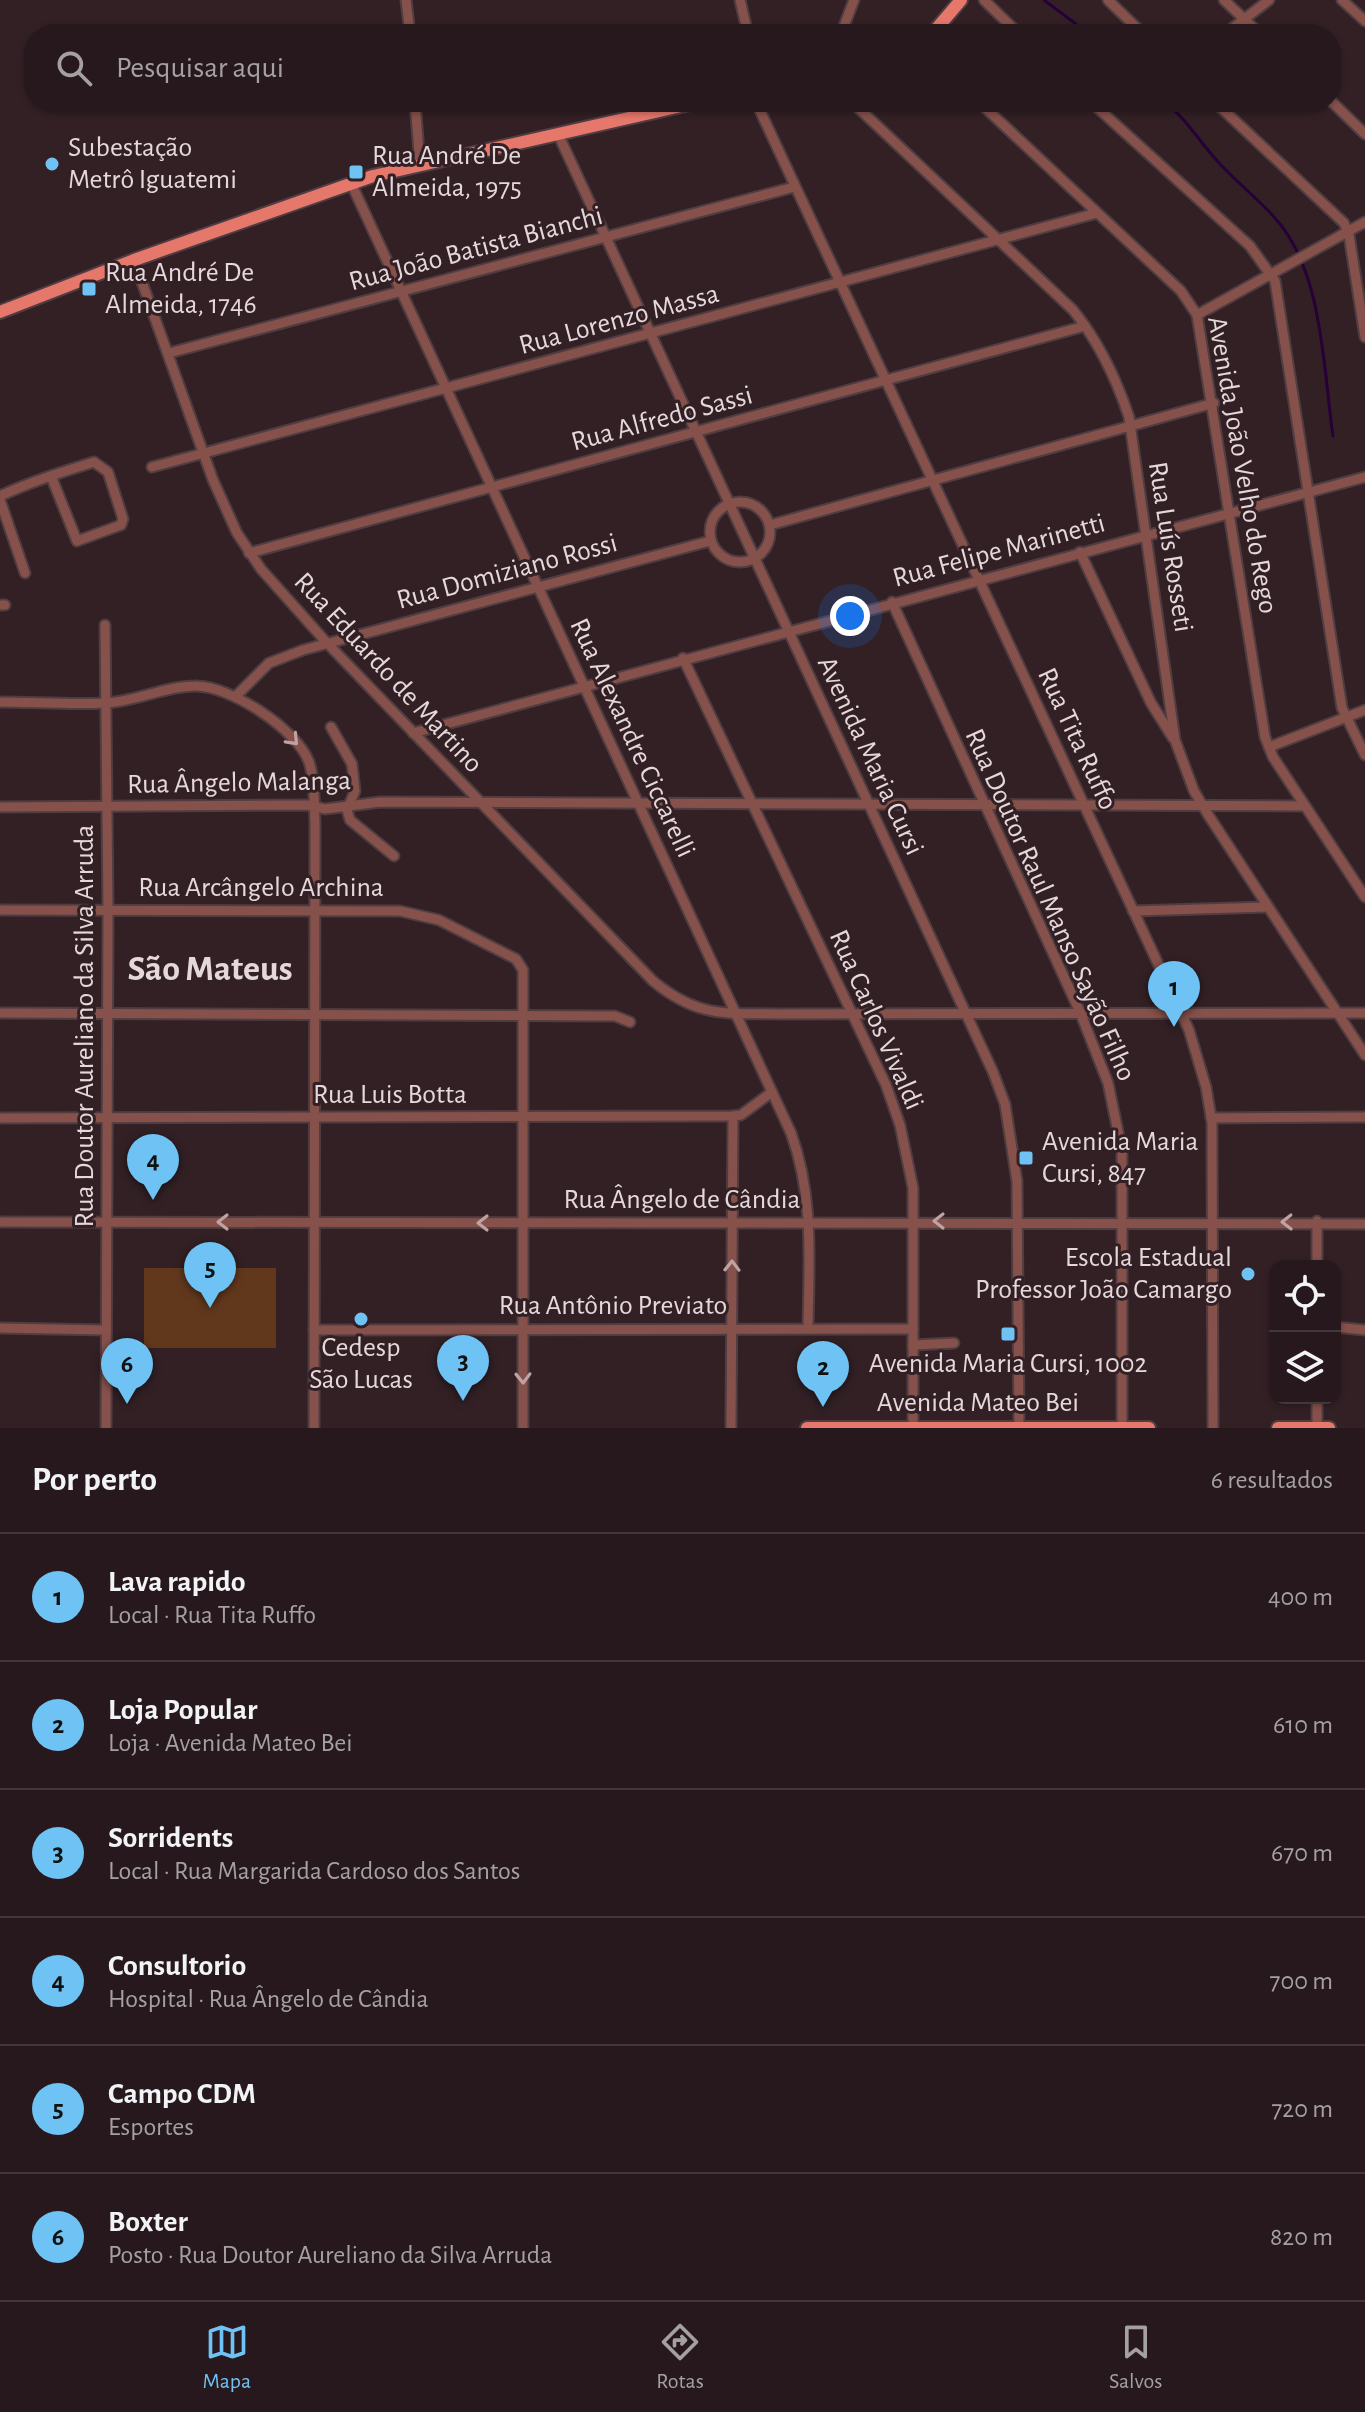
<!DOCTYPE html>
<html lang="pt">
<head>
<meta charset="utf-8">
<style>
  :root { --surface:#26181c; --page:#322529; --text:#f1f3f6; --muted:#a4a0a3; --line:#42373b; --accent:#6fc2f4 }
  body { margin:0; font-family:"Alegreya Sans",sans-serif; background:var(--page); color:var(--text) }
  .controls { position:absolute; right:24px; bottom:24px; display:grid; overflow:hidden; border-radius:16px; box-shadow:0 2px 6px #0004 }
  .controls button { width:72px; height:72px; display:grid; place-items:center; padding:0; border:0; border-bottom:2px solid var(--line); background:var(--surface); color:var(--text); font:40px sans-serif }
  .you { position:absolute; left:850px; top:616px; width:28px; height:28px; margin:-20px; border:6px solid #fff; border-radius:50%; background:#1a73e8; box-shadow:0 0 0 12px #1a73e833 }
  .badge { display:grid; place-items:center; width:52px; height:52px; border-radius:50%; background:var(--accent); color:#111; font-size:26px; font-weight:700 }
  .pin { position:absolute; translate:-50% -66px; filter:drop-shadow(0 2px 4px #0008) }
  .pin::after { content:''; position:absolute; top:42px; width:28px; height:24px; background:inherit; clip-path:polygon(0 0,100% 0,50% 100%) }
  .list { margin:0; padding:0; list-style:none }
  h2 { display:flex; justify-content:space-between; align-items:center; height:104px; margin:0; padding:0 32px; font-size:34px }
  h2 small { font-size:26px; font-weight:400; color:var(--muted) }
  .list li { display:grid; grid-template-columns:52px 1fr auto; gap:24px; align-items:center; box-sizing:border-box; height:128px; padding:0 32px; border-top:2px solid var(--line) }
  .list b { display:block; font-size:30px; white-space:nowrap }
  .list p { margin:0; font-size:26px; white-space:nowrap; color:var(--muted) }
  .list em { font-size:26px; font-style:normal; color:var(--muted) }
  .icon { flex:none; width:44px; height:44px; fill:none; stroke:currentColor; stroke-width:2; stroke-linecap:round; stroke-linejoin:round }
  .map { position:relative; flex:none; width:1365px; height:1428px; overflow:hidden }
  .search { position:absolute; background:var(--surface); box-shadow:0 2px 6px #0004; left:24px; right:24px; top:24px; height:88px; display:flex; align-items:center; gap:20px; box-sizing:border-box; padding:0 28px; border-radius:32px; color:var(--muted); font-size:30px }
  .sheet { height:872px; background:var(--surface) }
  nav { display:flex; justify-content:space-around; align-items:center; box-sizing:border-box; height:112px; border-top:2px solid var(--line); background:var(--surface); font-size:22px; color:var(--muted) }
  nav a { display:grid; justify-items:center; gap:4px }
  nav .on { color:var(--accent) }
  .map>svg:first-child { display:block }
  .grass { fill:#62381d }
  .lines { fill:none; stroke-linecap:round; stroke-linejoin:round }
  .stream { stroke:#260037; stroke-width:3 }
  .minor-casing { stroke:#4f3d42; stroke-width:13 }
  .major-casing { stroke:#4f3d42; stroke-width:16 }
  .minor { stroke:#86514a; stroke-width:9 }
  .major { stroke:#e6776b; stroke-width:12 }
  .oneway { stroke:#bfa2a1 }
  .poi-dot { fill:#6fc2f4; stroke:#322025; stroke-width:3 }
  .labels { text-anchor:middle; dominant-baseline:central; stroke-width:6; stroke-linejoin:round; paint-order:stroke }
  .poi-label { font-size:28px; fill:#e5d8db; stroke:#322025; text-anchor:start }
  .street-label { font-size:28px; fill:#e5d8db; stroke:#322025 }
  .district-label { font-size:36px; font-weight:bold; fill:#e5d8db; stroke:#322025 }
</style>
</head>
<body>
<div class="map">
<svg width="1365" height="1428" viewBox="0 0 1365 1428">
  <rect width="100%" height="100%" fill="#322025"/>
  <rect class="grass" x="144" y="1268" width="132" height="80"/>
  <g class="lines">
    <g class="stream">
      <polyline points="1044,0 1076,24 1082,34"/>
      <path d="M1165,102C1189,121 1201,145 1222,166C1239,184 1259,200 1275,218C1323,271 1323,367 1333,436"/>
    </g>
    <g class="minor-casing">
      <g id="minor">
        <polyline points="406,0 410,34"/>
        <polyline points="740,0 748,34"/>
        <polyline points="984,0 1019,34"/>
        <polyline points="1108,0 1143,34"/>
        <polyline points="1224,0 1260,34"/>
        <polyline points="1342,0 1365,21"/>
        <polyline points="841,34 854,0"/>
        <polyline points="1225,34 1269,0"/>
        <polyline points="1331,101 1365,134"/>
        <polyline points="415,102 420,165"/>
        <polyline points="756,102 1189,1030 1206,1087 1212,1123 1213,1428"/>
        <path d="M852,102L1073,310C1099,342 1116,378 1129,417L1175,740L1194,791L1207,813L1365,1055"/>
        <polyline points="979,102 1181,291 1197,315 1265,737 1273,757 1365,897"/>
        <polyline points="1091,102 1250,246 1275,281 1342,708 1365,755"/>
        <polyline points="1215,102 1344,223 1349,235 1365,337"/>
        <polyline points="558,134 993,1072 1005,1104 1017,1181 1019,1426"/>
        <path d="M351,183L791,1133C814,1196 809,1261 808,1327"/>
        <path d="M134,260L213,480L237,533L261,569L327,643L653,981C698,1018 725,1013 780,1014L1365,1013"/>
        <polyline points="1197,315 1365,222"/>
        <polyline points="169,353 794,187"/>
        <polyline points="152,467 1097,213"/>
        <path d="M0,496C30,482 62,472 94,462L108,472L123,519L121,525L77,541L51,476"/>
        <polyline points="0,500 25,573"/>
        <circle cx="740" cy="532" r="30"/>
        <polyline points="770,525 1214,403"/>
        <polyline points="1080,552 1151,703 1173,738"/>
        <polyline points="249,553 1085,326"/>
        <polyline points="892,602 1080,1012 1108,1083 1122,1151 1122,1428"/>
        <polyline points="0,605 5,605"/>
        <polyline points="105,625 108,909 106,1428"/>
        <polyline points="683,658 886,1085 900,1125 913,1188 913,1428"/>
        <polyline points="236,696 269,663 303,650 710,541"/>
        <path d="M0,702C35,702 70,705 105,703C135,702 165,686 195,686C229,685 297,729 309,762C315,780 314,803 315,823L314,1428"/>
        <polyline points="331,727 352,764 355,791 347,810 350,820 394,856"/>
        <polyline points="413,733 1365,477"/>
        <polyline points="1269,747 1365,710"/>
        <polyline points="0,807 307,805 325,809 380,802 1305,806"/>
        <polyline points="0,910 400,911 439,920 516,959 523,970 523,1428"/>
        <polyline points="1133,911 1267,907"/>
        <polyline points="0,1013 615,1016 630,1022"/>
        <polyline points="0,1118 733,1116 741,1115 772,1092"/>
        <polyline points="1211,1118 1365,1117"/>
        <polyline points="1317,1221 1317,1266"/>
        <polyline points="0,1222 1365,1224"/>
        <polyline points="1335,1327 1365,1330"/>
        <polyline points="0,1328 106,1330"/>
        <polyline points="314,1330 913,1329"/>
        <polyline points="913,1345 954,1343"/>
        <polyline points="731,1428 733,1116"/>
        <polyline points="1317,1428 1317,1398"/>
      </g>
    </g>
    <g class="major-casing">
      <g id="major">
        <polyline points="932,34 961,0"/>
        <polyline points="0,312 134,260 373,176 699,102"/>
        <polyline points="807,1428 1149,1428"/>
        <polyline points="1278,1428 1329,1428"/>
      </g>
    </g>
    <use href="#minor" class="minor"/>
    <use href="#major" class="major"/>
  </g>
  <defs><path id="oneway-chevron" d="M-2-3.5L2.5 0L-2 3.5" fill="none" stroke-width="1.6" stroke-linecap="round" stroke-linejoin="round" transform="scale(2)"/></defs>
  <g class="oneway">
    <use href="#oneway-chevron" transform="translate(293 740) rotate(47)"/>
    <use href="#oneway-chevron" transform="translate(939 1221) rotate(180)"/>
    <use href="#oneway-chevron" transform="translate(223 1222) rotate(180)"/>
    <use href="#oneway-chevron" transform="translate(1287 1222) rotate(179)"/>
    <use href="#oneway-chevron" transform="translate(483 1223) rotate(-180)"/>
    <use href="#oneway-chevron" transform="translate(732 1266) rotate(-89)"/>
    <use href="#oneway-chevron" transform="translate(523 1378) rotate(89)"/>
  </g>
  <g class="poi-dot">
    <circle cx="52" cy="164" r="8"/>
    <rect x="348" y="164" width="16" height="16" rx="4"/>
    <rect x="81" y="281" width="16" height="16" rx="4"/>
    <rect x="1018" y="1150" width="16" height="16" rx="4"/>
    <circle cx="1248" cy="1274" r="8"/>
    <circle cx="361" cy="1319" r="8"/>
    <rect x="1000" y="1326" width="16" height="16" rx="4"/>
  </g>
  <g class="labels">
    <g class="poi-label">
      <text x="68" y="148">Subestação<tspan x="68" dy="32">Metrô Iguatemi</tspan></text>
      <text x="372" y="156">Rua André De<tspan x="372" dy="32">Almeida, 1975</tspan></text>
      <text x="105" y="273">Rua André De<tspan x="105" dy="32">Almeida, 1746</tspan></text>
      <text x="1042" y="1142">Avenida Maria<tspan x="1042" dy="32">Cursi, 847</tspan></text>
      <text x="1232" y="1258" text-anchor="end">Escola Estadual<tspan x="1232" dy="32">Professor João Camargo</tspan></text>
      <text x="361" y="1348" text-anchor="middle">Cedesp<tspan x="361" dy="32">São Lucas</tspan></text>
      <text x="1008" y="1364" text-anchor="middle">Avenida Maria Cursi, 1002</text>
    </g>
    <g class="street-label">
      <text transform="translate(476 249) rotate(-15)">Rua João Batista Bianchi</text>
      <text transform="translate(619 320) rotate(-15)">Rua Lorenzo Massa</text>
      <text transform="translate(662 419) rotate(-15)">Rua Alfredo Sassi</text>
      <text transform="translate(1242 465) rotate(80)">Avenida João Velho do Rego</text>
      <text transform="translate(1170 547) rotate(81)">Rua Luís Rosseti</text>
      <text transform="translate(999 551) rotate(-15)">Rua Felipe Marinetti</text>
      <text transform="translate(507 572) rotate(-15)">Rua Domiziano Rossi</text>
      <text transform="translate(388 673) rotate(47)">Rua Eduardo de Martino</text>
      <text transform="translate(632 738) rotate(65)">Rua Alexandre Ciccarelli</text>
      <text transform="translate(1077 739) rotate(65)">Rua Tita Ruffo</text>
      <text transform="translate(870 756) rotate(65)">Avenida Maria Cursi</text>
      <text transform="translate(239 783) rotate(-1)">Rua Ângelo Malanga</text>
      <text x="261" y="888">Rua Arcângelo Archina</text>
      <text transform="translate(1050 905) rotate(66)">Rua Doutor Raul Manso Sayão Filho</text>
      <text transform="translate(876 1020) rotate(66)">Rua Carlos Vivaldi</text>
      <text transform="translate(85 1026) rotate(-90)">Rua Doutor Aureliano da Silva Arruda</text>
      <text x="390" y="1095">Rua Luis Botta</text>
      <text x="682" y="1200">Rua Ângelo de Cândia</text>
      <text x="613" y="1306">Rua Antônio Previato</text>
      <text x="978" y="1403">Avenida Mateo Bei</text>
    </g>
    <g class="district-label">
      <text x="210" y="969">São Mateus</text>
    </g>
  </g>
</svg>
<div class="controls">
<button><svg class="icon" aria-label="locate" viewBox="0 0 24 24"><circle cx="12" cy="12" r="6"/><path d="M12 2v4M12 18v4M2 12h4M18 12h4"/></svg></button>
<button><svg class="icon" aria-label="layers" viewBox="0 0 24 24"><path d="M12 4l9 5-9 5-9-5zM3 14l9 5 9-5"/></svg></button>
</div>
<div class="you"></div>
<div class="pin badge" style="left:1174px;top:1027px">1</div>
<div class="pin badge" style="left:823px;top:1407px">2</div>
<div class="pin badge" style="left:463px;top:1401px">3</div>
<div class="pin badge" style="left:153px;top:1200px">4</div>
<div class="pin badge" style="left:210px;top:1308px">5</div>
<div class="pin badge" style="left:127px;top:1404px">6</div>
<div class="search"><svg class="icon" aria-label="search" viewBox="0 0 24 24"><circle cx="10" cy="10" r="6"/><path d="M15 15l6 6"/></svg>Pesquisar aqui</div>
</div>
<section class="sheet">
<h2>Por perto<small>6 resultados</small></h2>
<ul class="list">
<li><span class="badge">1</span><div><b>Lava rapido</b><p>Local · Rua Tita Ruffo</p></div><em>400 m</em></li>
<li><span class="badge">2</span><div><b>Loja Popular</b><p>Loja · Avenida Mateo Bei</p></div><em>610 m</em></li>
<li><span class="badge">3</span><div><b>Sorridents</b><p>Local · Rua Margarida Cardoso dos Santos</p></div><em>670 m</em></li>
<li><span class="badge">4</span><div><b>Consultorio</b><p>Hospital · Rua Ângelo de Cândia</p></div><em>700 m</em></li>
<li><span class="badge">5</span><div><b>Campo CDM</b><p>Esportes</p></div><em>720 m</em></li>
<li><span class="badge">6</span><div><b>Boxter</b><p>Posto · Rua Doutor Aureliano da Silva Arruda</p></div><em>820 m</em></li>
</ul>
</section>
<nav>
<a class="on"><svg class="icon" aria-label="map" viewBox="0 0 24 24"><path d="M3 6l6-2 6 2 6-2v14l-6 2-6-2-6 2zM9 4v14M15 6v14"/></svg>Mapa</a>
<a><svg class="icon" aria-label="directions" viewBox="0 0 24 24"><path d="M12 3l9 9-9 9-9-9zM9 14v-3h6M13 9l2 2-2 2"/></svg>Rotas</a>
<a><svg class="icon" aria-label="saved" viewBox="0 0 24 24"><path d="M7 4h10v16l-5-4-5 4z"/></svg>Salvos</a>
</nav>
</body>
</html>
